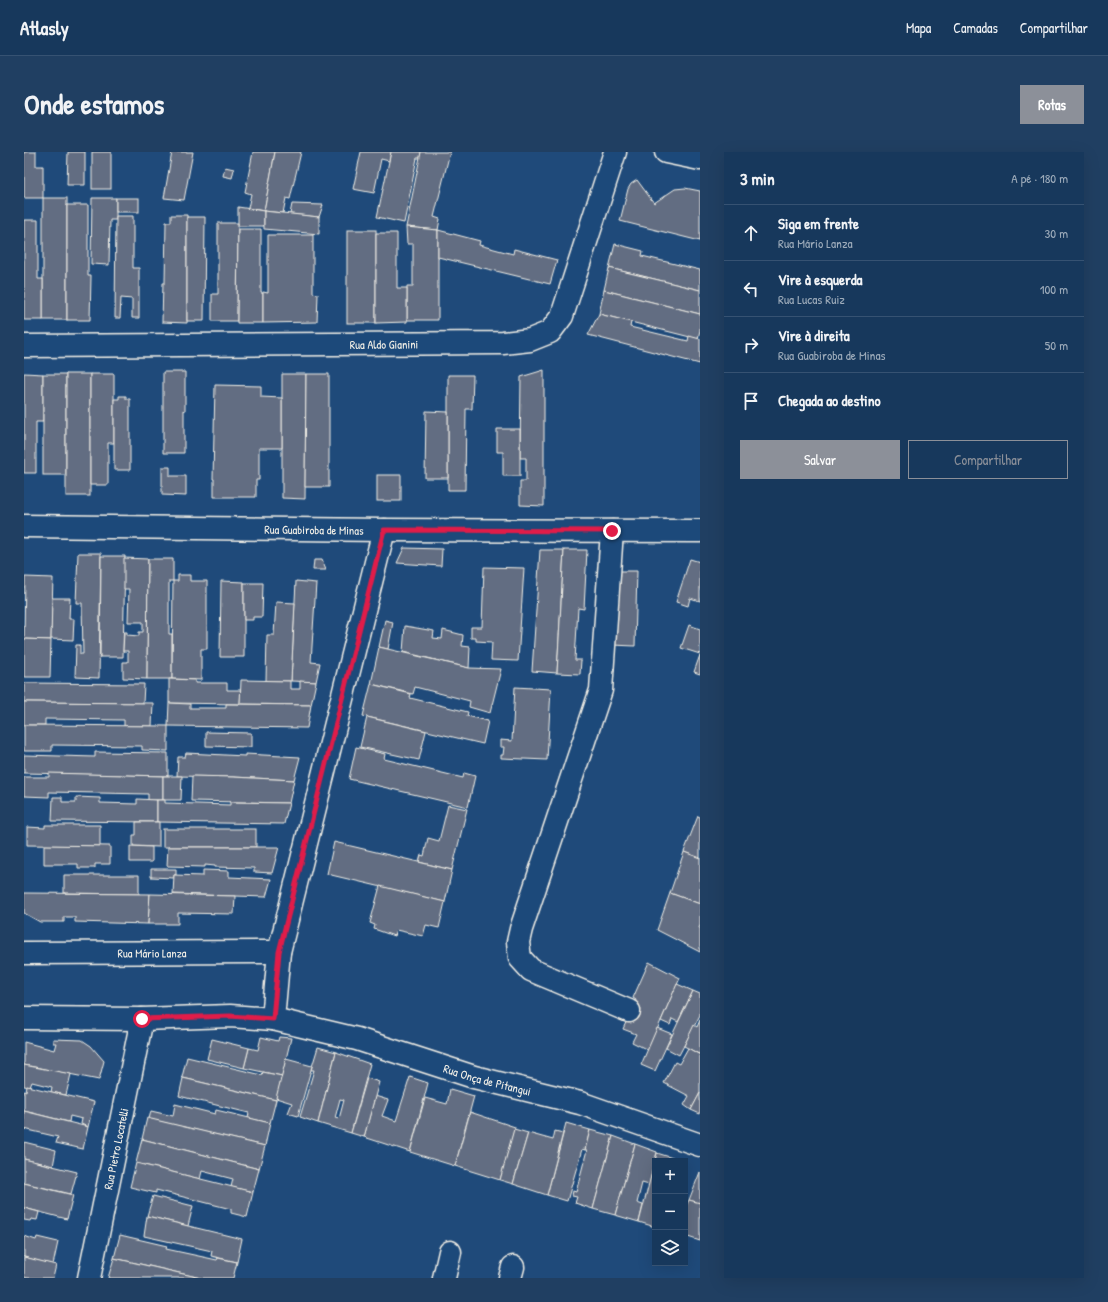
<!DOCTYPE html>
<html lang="pt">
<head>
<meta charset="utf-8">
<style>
  :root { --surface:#17385c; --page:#203f62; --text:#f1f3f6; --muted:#9eacbb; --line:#365272; --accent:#8c9099 }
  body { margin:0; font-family:"Patrick Hand",sans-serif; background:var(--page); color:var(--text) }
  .controls { position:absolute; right:12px; bottom:12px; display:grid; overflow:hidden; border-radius:0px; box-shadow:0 4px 16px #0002 }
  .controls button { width:36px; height:36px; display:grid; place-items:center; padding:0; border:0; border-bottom:1px solid var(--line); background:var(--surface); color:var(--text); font:20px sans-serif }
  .stop { position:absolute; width:12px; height:12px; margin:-9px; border:3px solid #e11d48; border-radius:50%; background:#fff }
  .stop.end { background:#e11d48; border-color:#fff; box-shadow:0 1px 4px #0008 }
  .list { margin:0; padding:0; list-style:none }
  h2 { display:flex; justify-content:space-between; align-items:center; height:52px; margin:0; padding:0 16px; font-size:17px }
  h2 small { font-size:13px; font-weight:400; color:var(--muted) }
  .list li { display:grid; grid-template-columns:26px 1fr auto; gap:12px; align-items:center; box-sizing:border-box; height:56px; padding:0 16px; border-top:1px solid var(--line) }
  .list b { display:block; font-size:15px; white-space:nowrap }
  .list p { margin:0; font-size:13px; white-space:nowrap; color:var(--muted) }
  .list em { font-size:13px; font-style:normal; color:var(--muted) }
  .actions { display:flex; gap:8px; padding:12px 16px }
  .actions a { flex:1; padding:9px 0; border:1px solid var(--accent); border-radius:0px; text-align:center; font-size:14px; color:var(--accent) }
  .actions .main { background:var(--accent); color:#fff }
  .icon { flex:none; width:22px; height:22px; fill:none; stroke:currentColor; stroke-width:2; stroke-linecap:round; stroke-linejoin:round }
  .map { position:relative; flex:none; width:676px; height:1126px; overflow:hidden; border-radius:0px }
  header { display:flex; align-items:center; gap:24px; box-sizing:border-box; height:56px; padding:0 20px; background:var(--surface); border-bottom:1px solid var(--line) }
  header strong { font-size:19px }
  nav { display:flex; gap:22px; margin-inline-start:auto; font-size:14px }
  .intro { display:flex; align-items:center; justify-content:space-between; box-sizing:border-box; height:96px; padding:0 24px }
  h1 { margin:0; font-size:28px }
  .button { padding:10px 18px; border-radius:0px; background:var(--accent); color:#fff; font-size:14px; font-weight:700 }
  main { display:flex; gap:24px; padding:0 24px }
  aside { flex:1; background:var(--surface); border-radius:0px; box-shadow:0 4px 16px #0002 }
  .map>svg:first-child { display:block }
  .building { fill:#626d82; stroke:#f4f1e8; fill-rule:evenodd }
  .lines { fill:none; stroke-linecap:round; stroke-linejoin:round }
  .minor-casing { stroke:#f4f1e8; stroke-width:25 }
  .minor { stroke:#1f4a7a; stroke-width:22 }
  .route { stroke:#e11d48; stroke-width:5 }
  .labels { text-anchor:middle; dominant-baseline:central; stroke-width:4; stroke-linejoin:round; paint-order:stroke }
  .street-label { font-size:12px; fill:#f4f1e8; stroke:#1f4a7a }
</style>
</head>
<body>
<header>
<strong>Atlasly</strong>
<nav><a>Mapa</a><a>Camadas</a><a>Compartilhar</a></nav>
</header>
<div class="intro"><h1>Onde estamos</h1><a class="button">Rotas</a></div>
<main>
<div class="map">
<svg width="676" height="1126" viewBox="0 0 676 1126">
  <rect width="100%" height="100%" fill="#1f4a7a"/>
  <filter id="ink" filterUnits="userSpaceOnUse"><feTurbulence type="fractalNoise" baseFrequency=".025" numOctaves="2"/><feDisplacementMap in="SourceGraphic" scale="8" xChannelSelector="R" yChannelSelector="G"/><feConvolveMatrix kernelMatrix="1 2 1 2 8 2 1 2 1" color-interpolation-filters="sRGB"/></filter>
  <g filter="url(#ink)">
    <g class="building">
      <polygon points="0,0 12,0 12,14 19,14 19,46 0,46"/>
      <polygon points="44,0 61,0 61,33 43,33"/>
      <rect x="68" y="0" width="19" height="37"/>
      <polygon points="148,0 169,0 160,48 140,46"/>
      <polygon points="229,0 251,0 240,59 224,56 227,42 221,40"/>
      <polygon points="251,0 277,0 266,47 262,46 259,61 240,59"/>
      <polygon points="337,0 367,0 365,9 357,7 350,41 329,37"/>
      <polygon points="367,0 397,0 396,6 393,6 380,71 353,65"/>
      <polygon points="397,0 426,0 410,65 416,67 414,78 382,75"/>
      <polygon points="201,15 210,17 208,26 199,24"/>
      <polygon points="613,28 630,51 651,37 661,36 676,39 676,89 596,69 604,37 607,32"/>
      <rect x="19" y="46" width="24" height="122"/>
      <polygon points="68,46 92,46 92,68 86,68 85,113 67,112"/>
      <rect x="92" y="46" width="23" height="14"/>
      <polygon points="268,52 299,53 295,65 266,62"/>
      <polygon points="43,53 64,53 64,124 67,124 66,168 43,168"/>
      <polygon points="214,55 240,59 240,74 214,74"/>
      <polygon points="240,59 295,65 295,82 240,77"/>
      <polygon points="147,63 163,63 163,171 138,170 139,131 141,131 142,70 147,70"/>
      <polygon points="92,64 109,64 109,116 115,116 115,166 108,166 108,147 97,146 96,166 91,166"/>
      <polygon points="163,65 181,65 180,169 163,169"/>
      <polygon points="0,68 14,68 14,127 19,127 19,168 0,168"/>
      <polygon points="194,71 214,71 213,169 188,169 188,142 194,142"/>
      <polygon points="382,75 414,78 414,168 383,168 383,134 389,134 389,92 383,92"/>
      <polygon points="214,77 237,77 237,141 239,141 239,171 213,171"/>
      <rect x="323" y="78" width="29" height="93"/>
      <polygon points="414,78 456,89 455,93 489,102 490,97 533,108 526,132 414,105"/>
      <polygon points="352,81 373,81 373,136 383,136 383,170 352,171"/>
      <polygon points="244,83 289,83 289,141 294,142 293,170 239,171 239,140 244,141"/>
      <polygon points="591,92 619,99 618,104 676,118 676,138 585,116"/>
      <polygon points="585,116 676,138 676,162 580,138"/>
      <polygon points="580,138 676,162 676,178 674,187 575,162"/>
      <polygon points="575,162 607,170 606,175 664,189 665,184 676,187 676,212 564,183"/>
      <polygon points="520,218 520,354 496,353 496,329 502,329 502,306 496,306 497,225"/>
      <polygon points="139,220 161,220 161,259 160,258 160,301 139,301"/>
      <polygon points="0,221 19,222 19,270 12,270 12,321 0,321"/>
      <rect x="19" y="222" width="23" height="101"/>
      <rect x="42" y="222" width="24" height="122"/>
      <polygon points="66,222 90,222 90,291 84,291 84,333 66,333"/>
      <polygon points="258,222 282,222 281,347 258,346"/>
      <polygon points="282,222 305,222 305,335 281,335"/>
      <polygon points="424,223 449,223 448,257 442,257 441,338 424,338"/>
      <polygon points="191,233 237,234 237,245 258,246 258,296 235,296 235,328 232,328 232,345 190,345 190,327 189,327"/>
      <polygon points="95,244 102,244 102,247 106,247 106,318 90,318 90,247 95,247"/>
      <polygon points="402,259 424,260 424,326 401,326"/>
      <polygon points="473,277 496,277 496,324 479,324 479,300 473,300"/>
      <polygon points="138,315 146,315 146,324 162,324 162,344 138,343"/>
      <rect x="353" y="323" width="24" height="26"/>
      <polygon points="380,396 418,397 417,414 373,411"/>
      <polygon points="516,398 540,398 533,521 508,519"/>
      <polygon points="540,398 563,398 560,457 554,456 551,508 557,508 556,522 533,521"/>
      <polygon points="54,401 77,401 75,526 51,525 52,493 56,493 56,502 59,502 58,451 52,451"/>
      <polygon points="77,404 101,404 99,505 76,505"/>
      <polygon points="100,406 124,407 123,527 99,526 99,510 104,510 104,499 99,499 100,480 103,480 103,483 115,484 115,480 119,480 119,470 104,470 105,437 100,437"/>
      <polygon points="124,407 149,407 149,429 145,429 145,482 148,482 148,527 123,527"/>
      <polygon points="666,407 676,410 676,449 666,446 664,454 652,450"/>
      <polygon points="290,408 298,408 302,418 289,418"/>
      <polygon points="460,415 500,416 494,509 467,508 468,490 452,489 452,486 447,486 447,475 458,475"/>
      <polygon points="592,419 613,419 611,494 588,493"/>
      <polygon points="154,423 166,423 166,429 183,429 183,497 177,497 177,528 148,527 149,429 154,429"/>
      <polygon points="1,425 29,426 27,488 0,487"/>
      <polygon points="197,429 220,430 220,505 196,505"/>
      <polygon points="272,429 292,431 287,510 296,511 292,530 267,529"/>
      <polygon points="220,431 239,431 238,465 229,465 229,468 220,468"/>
      <polygon points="28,446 46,446 45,467 50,467 49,488 27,487"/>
      <polygon points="252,450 271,451 267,529 242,529 243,483 250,483"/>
      <polygon points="361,468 369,470 364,497 355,495"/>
      <polygon points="665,473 676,477 676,502 657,496"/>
      <polygon points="381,474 410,479 409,486 418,487 419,478 439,483 438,494 446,495 445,516 379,500"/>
      <polygon points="0,487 27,488 26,525 0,525"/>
      <polygon points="355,495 445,516 477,517 466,561 445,555 446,549 391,535 389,542 347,532"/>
      <polygon points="676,503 676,522 670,520"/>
      <polygon points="145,527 171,528 171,531 203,531 203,538 217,538 216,552 145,551"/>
      <polygon points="217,528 266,529 266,537 276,537 276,529 292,530 287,553 216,552"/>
      <polygon points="0,531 120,532 119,551 0,550"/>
      <polygon points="347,532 387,542 386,546 444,560 443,564 464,569 459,592 339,564"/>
      <polygon points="491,535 527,537 523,608 477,606 477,603 479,603 480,595 476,595 476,588 488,589"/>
      <polygon points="0,550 129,551 128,574 100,574 100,568 21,567 21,573 0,573"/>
      <polygon points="145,551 166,552 166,556 202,556 202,552 287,553 283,576 144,574"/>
      <polygon points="343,565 402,579 395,608 336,595"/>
      <polygon points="0,573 144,574 144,599 118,598 118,594 28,593 28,599 0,599"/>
      <polygon points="182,580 227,581 227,595 182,594"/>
      <polygon points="332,595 361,602 360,607 439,626 440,621 451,624 444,655 325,627"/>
      <polygon points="71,600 144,601 144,624 0,621 0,603 71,605"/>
      <polygon points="162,601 221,604 221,602 276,605 270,628 209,625 153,624 154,605 161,605"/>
      <polygon points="25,621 139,624 139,648 124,648 124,642 25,640 25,645 0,644 0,625 25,625"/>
      <polygon points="139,624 158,624 157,648 139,648"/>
      <polygon points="168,624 209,625 270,628 265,651 167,649"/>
      <polygon points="29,645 38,645 38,650 52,650 52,645 76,646 76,651 113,652 113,647 133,648 133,670 28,669"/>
      <polygon points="133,648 141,648 141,651 206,653 206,650 265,651 260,672 133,670"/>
      <polygon points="424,653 443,657 428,718 395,710 397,703 400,704 404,686 415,689"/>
      <polygon points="674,664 676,665 676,706 660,700"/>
      <polygon points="112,670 135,670 135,695 109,694 109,683 112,683"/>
      <polygon points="21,673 76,673 76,694 3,693 3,675 21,676"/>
      <rect x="139" y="677" width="93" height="18"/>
      <polygon points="310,690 428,718 421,750 303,722"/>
      <polygon points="20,693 86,694 86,712 71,712 71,716 54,716 54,712 20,712"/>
      <polygon points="106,694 128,695 128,710 106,710"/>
      <polygon points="144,695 255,695 248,721 230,720 230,716 191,715 191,714 181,713 181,715 143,714"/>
      <polygon points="660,700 676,706 676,752 646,741"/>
      <polygon points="127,717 152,717 152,723 150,723 150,726 127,725"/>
      <polygon points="179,718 205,719 205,725 247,727 242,745 149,742 150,723 179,724"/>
      <polygon points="40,723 115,723 115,742 40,741"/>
      <polygon points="356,734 421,750 415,776 402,773 399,784 372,778 370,784 350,777 351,773 346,771"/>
      <polygon points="0,741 126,742 124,772 51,770 51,765 40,765 40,770 16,770 0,761"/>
      <polygon points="646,741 676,752 676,773 675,776 676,776 676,800 633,778"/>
      <polygon points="126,742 211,744 210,762 154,761 154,772 124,772"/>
      <polygon points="625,810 656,826 624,898 608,890 612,882 599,877 612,848 609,846"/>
      <polygon points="653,832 669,839 654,870 648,867 646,873 637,869"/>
      <polygon points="669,839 676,842 676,863 655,903 642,896"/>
      <polygon points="676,868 676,900 675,902 660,894 670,873 673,875"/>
      <polygon points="633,876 648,882 631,919 617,913"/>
      <polygon points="237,885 254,889 255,885 267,886 258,924 220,916 225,896 234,898"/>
      <polygon points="29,887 58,888 67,894 80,909 75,928 0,913 0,890 30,898 32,891 29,891"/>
      <polygon points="188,887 225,896 220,916 183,907"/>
      <polygon points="294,895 312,900 294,971 276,965 290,918 287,918"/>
      <polygon points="664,896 676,903 676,941 667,958 660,953 665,944 640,931 651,910 655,912"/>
      <path d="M312,900L346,912L327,981L294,971ZM316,947L320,948L315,967L311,966Z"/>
      <polygon points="163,905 238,923 239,920 258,924 252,948 159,926 158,925"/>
      <polygon points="262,907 288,914 274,964 264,961 268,951 252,946"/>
      <polygon points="0,913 47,922 42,943 27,940 28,935 8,930 6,935 0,934"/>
      <polygon points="386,925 404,931 386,1000 340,985 351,944 364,948 358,964 372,969"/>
      <polygon points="159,926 252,948 246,971 224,966 225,961 155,944"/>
      <polygon points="343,926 355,930 340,985 327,981"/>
      <polygon points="3,934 70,950 64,975 57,972 58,967 46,964 45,970 0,959 0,939 2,940"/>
      <polygon points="426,937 450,944 431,1014 386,1000 401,946 423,952"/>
      <polygon points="676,941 676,962 667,958"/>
      <polygon points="151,952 191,962 192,958 246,971 241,994 125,967 127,959 149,964"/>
      <polygon points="0,959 64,975 59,997 32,991 34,985 0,977"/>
      <polygon points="446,960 491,975 476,1028 431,1014"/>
      <polygon points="123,966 241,994 235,1017 118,987"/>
      <polygon points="542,971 566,978 561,998 558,997 543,1049 523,1043"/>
      <polygon points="490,977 504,981 489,1032 476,1028"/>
      <polygon points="566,978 589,984 569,1057 551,1051 553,1045 548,1044 549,1039 552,1040 563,998 561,998"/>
      <polygon points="531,979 539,981 523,1043 489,1032 504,981 529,988"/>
      <polygon points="589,984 611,992 591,1063 569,1057"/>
      <polygon points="118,987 235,1017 229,1040 207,1035 209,1027 178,1019 176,1027 112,1011"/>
      <polygon points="0,990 32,998 29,1014 0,1007"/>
      <polygon points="611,992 633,1000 625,1033 618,1031 613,1051 619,1053 615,1070 591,1063"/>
      <polygon points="633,1001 655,1008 631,1009 631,1075 615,1070"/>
      <polygon points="0,1007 53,1020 47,1042 0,1031"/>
      <polygon points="112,1011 229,1040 223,1065 207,1061 207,1057 132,1038 132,1041 106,1035"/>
      <polygon points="676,1020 676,1051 665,1048"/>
      <polygon points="0,1031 49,1043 43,1067 0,1056"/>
      <polygon points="129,1044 169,1054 164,1074 123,1064"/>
      <polygon points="665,1048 676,1051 676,1089 661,1084 661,1056"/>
      <polygon points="0,1056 15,1060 13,1068 7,1067 6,1069 0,1068"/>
      <polygon points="123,1064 218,1087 213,1110 187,1104 188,1099 120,1084"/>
      <polygon points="96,1083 143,1094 142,1097 193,1108 194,1106 213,1110 209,1126 177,1126 90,1106"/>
      <polygon points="0,1084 12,1088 13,1085 34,1090 29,1113 0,1105"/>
      <polygon points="0,1105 32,1113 29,1126 4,1126 0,1125"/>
      <polygon points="90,1106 177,1126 84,1126"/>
    </g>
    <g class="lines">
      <g class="minor-casing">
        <g id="minor">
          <polyline points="642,0 676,7"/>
          <path id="s1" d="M0,194L479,191L506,188L526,180L538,164L591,0"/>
          <path id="s2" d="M0,374L360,378L676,379"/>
          <polyline points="588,379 577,538 497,777 494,790 496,806 507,818 605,859"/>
          <path id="s3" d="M0,801L255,800"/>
          <path id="s4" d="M0,866L118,867L206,864L249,867L333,887L450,925L556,951L676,993"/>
          <polyline points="249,867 255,800 360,378"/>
          <path id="s5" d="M65,1126L118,867"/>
          <polyline points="420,1126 426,1100"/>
          <polyline points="486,1126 489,1115"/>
        </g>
      </g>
      <use href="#minor" class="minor"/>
    </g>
  </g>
  <g class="lines" filter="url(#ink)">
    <polyline class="route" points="118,867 206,864 249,867 255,800 360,378 588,379"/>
  </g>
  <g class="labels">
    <g class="street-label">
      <text stroke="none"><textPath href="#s1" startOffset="360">Rua Aldo Gianini</textPath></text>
      <text stroke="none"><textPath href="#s2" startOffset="290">Rua Guabiroba de Minas</textPath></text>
      <text stroke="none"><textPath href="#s3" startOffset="128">Rua Mário Lanza</textPath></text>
      <text stroke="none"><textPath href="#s4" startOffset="472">Rua Onça de Pitangui</textPath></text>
      <text stroke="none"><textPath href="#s5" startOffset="132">Rua Pietro Locatelli</textPath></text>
    </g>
  </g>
</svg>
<div class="controls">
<button>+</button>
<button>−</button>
<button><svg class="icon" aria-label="layers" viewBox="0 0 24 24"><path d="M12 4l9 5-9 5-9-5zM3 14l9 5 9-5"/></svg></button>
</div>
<div class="stop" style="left:118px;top:867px"></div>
<div class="stop end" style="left:588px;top:379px"></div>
</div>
<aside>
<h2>3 min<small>A pé · 180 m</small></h2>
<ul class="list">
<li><svg class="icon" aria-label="ahead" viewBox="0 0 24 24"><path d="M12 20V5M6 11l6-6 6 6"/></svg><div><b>Siga em frente</b><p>Rua Mário Lanza</p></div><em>30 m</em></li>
<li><svg class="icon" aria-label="left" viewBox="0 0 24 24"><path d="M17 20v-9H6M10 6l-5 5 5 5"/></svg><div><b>Vire à esquerda</b><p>Rua Lucas Ruiz</p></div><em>100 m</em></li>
<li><svg class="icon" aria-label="right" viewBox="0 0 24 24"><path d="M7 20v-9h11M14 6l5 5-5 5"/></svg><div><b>Vire à direita</b><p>Rua Guabiroba de Minas</p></div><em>50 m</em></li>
<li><svg class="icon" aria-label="arrive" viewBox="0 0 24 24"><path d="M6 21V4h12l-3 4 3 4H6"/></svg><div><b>Chegada ao destino</b></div></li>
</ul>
<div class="actions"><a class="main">Salvar</a><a>Compartilhar</a></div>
</aside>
</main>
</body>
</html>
